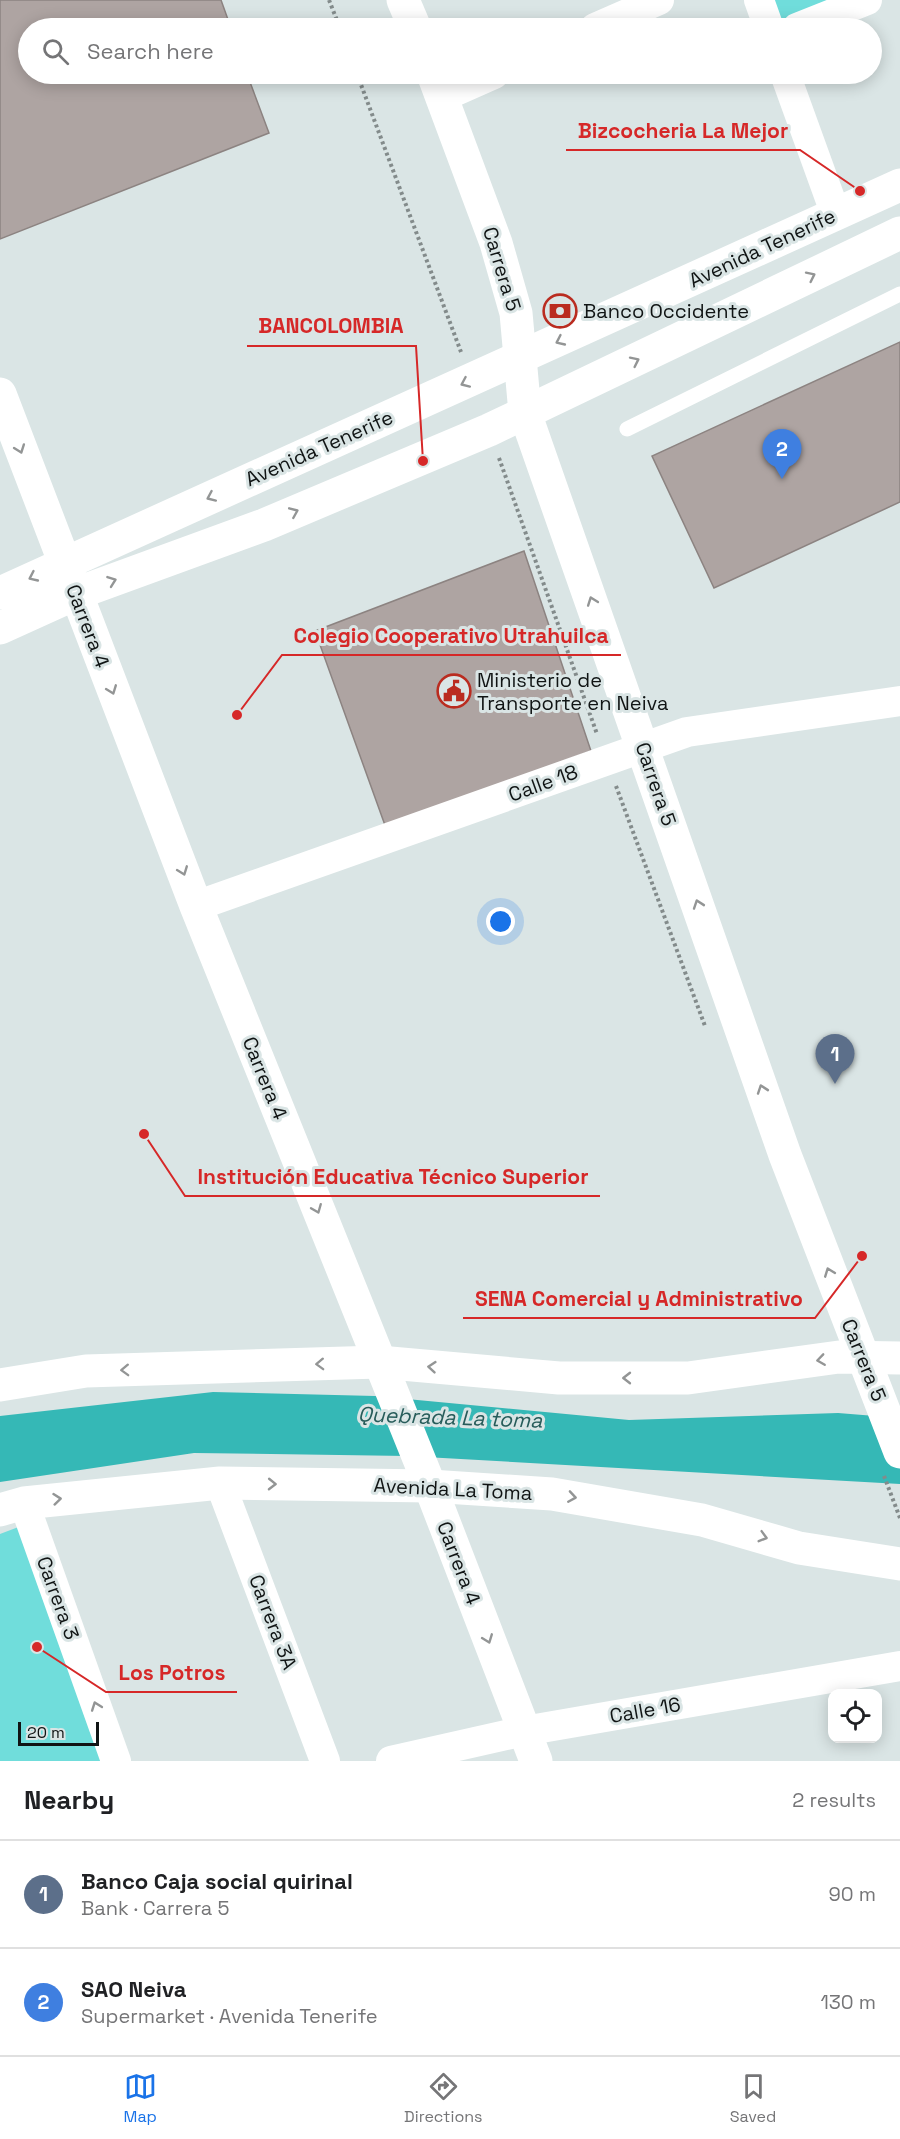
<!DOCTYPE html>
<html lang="en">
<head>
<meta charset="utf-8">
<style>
  :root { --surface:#fff; --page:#f6f6f6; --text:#202124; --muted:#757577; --line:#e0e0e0; --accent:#1a73e8 }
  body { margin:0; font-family:"Space Grotesk",sans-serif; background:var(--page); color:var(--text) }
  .controls { position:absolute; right:18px; bottom:18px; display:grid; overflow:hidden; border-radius:12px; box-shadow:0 3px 15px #0003 }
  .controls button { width:54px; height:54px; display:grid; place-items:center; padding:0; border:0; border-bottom:2px solid var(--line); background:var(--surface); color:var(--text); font:30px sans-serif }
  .scale { position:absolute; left:18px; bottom:15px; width:81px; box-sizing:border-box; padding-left:6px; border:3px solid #101414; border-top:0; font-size:16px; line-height:21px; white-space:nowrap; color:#101414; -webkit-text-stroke:4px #dae5e5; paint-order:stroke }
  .you { position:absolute; left:501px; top:922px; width:21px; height:21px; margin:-15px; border:4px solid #fff; border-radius:50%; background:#1a73e8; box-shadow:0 0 0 9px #1a73e833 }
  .badge { display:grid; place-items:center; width:39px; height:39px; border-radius:50%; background:var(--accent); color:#fff; font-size:20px; font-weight:700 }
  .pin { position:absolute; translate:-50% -50px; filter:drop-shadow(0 2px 3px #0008) }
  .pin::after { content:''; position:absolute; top:32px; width:21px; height:18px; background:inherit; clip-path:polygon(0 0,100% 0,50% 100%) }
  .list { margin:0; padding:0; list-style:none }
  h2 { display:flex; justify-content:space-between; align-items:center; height:78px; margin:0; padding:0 24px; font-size:26px }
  h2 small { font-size:20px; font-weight:400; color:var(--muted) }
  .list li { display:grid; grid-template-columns:39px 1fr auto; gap:18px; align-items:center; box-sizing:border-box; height:108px; padding:0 24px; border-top:2px solid var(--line) }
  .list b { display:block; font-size:22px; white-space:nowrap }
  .list p { margin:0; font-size:20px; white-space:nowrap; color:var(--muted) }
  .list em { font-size:20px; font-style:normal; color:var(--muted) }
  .icon { flex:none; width:33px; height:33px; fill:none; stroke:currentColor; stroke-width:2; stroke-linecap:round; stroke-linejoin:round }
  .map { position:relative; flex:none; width:900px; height:1761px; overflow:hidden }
  .search { position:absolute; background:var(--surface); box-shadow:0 3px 15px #0003; left:18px; right:18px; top:18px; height:66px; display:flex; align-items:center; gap:15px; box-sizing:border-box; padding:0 21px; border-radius:33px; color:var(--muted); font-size:22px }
  .sheet { height:294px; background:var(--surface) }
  nav { display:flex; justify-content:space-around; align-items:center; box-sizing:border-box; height:84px; border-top:2px solid var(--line); background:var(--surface); font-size:16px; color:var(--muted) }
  nav a { display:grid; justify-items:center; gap:3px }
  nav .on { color:var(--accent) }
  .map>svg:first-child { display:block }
  .green { fill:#70dddb }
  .water { fill:#35b8b6 }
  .building { fill:#aea4a2; stroke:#8c8381; stroke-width:1.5 }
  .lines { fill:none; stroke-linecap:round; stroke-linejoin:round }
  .path { stroke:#838b8b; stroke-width:4; stroke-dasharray:3 3; stroke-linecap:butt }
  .service { stroke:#fff; stroke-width:15 }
  .minor { stroke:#fff; stroke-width:30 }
  .tertiary { stroke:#fff; stroke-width:33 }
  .secondary { stroke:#fff; stroke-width:33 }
  .oneway { stroke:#939595 }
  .labels { text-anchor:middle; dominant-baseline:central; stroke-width:6; stroke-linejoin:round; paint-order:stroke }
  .street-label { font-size:20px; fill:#101414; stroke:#dae5e5 }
  .poi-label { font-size:20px; fill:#101414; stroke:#dae5e5; text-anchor:start }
  .water-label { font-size:21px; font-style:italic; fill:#275c5a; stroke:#dae5e5 }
  .leader { fill:none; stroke:#d62828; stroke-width:2 }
  .callout-dot { fill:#d62828; stroke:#dae5e5; stroke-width:2 }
  .callout-label { font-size:21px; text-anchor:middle; font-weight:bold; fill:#d62828; stroke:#dae5e5; stroke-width:6; stroke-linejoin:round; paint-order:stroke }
</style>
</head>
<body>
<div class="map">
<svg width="900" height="1761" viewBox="0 0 900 1761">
  <rect width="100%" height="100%" fill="#dae5e5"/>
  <g class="green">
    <polygon points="759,0 867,0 769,28"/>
    <polygon points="29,1523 115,1761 0,1761 0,1534"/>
  </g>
  <polygon class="water" points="213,1392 375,1396 629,1420 838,1413 900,1418 900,1484 407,1456 194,1453 0,1482 0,1416"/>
  <g class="building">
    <polygon points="0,0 221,0 231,28 28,28 28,74 247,74 269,133 0,239"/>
    <polygon points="900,342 900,502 714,588 652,456"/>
    <polygon points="524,551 591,751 386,828 315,631"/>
  </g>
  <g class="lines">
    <g class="path">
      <polyline points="329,0 340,28"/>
      <polyline points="357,74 461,352"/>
      <polyline points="499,458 597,734"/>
      <polyline points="616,786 705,1026"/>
      <polyline points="884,1476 900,1518"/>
    </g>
    <polyline class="service" points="627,429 900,294"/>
    <g class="minor">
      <polyline points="759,0 769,28"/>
      <polyline points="595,28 659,0"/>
      <polyline points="797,28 867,0"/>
      <polyline points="785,74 836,215"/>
      <polyline points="442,97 494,74"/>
      <polyline points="196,906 687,732 900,701"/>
      <polyline points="220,1483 325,1761"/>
      <polyline points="24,1503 116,1761"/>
      <polyline points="391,1761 524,1731 900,1666"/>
    </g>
    <g class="tertiary">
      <polyline points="403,0 415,28"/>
      <polyline points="433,74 496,243 516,313 525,413 785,1155 900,1452"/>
      <polyline points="0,394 196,906 430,1486 536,1761"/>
    </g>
    <g class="secondary">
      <polyline points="0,593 900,185"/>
      <polyline points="0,628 75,594 264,525 489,430 900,233"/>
      <polyline points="0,1385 86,1371 379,1362 559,1378 688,1378 839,1357 900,1358"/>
      <polyline points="0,1510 24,1503 220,1483 430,1486 552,1494 702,1520 799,1548 900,1564"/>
    </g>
  </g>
  <defs><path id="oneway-chevron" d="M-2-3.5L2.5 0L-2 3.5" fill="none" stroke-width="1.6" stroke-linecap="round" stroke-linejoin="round" transform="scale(1.5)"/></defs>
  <g class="oneway">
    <use href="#oneway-chevron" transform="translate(811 276) rotate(-26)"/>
    <use href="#oneway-chevron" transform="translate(560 341) rotate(155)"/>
    <use href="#oneway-chevron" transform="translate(635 361) rotate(-26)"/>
    <use href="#oneway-chevron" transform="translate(465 383) rotate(156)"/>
    <use href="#oneway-chevron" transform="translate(20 449) rotate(70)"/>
    <use href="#oneway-chevron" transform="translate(211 497) rotate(156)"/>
    <use href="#oneway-chevron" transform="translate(294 512) rotate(-23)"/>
    <use href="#oneway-chevron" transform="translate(33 577) rotate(155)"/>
    <use href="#oneway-chevron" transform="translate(112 581) rotate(-20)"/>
    <use href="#oneway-chevron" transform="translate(592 601) rotate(-110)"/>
    <use href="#oneway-chevron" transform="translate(112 690) rotate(69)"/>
    <use href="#oneway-chevron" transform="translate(183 871) rotate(69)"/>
    <use href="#oneway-chevron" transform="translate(698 904) rotate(-109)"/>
    <use href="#oneway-chevron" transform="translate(762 1089) rotate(-109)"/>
    <use href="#oneway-chevron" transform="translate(317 1209) rotate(68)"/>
    <use href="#oneway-chevron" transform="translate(829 1272) rotate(-111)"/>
    <use href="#oneway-chevron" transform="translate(821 1360) rotate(172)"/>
    <use href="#oneway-chevron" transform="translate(320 1364) rotate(178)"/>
    <use href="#oneway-chevron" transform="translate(432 1367) rotate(-175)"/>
    <use href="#oneway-chevron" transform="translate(125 1370) rotate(178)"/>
    <use href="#oneway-chevron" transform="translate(627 1378) rotate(180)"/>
    <use href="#oneway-chevron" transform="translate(272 1484) rotate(1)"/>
    <use href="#oneway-chevron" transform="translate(572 1497) rotate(9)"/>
    <use href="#oneway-chevron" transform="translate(57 1499) rotate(-6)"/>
    <use href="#oneway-chevron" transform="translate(763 1537) rotate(16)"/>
    <use href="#oneway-chevron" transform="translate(488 1639) rotate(69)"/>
    <use href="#oneway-chevron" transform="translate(96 1706) rotate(-110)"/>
  </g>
  <defs>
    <g id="bank-ring" transform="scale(1.725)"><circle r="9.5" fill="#dae5e5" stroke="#ba2c20" stroke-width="1.5"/><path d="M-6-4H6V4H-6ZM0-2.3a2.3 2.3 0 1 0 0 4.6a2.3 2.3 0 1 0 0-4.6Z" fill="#ba2c20"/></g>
    <g id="civic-ring" transform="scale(1.725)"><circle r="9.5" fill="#dae5e5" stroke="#ba2c20" stroke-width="1.5"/><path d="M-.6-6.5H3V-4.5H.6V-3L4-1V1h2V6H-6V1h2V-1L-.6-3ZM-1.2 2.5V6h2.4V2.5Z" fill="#ba2c20"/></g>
  </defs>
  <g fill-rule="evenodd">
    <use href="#bank-ring" x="560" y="311"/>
    <use href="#civic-ring" x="454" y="691"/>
  </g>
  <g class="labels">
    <g class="street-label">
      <text transform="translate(762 248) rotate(-25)">Avenida Tenerife</text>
      <text transform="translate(502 269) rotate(73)">Carrera 5</text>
      <text transform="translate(319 448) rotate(-24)">Avenida Tenerife</text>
      <text transform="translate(88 626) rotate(69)">Carrera 4</text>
      <text transform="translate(543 783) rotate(-20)">Calle 18</text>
      <text transform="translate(656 784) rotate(71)">Carrera 5</text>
      <text transform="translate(265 1078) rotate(68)">Carrera 4</text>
      <text transform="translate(864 1360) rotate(68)">Carrera 5</text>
      <text transform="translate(453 1489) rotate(3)">Avenida La Toma</text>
      <text transform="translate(459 1563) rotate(69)">Carrera 4</text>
      <text transform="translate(58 1598) rotate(70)">Carrera 3</text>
      <text transform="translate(273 1622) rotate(69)">Carrera 3A</text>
      <text transform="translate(645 1710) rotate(-10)">Calle 16</text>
    </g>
    <g class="poi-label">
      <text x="583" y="311">Banco Occidente</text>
      <text x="477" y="680">Ministerio de<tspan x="477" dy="23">Transporte en Neiva</tspan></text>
    </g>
    <g class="water-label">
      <text transform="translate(450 1417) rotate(2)">Quebrada La toma</text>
    </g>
  </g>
  <path class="leader" d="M860 191L800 150H566M423 461L416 346H247M237 715L282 655H621M144 1134L185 1196H600M862 1256L815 1318H463M37 1647L106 1692H237"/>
  <g class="callout-dot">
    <circle cx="860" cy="191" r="6"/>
    <circle cx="423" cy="461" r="6"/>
    <circle cx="237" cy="715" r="6"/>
    <circle cx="144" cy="1134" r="6"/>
    <circle cx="862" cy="1256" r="6"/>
    <circle cx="37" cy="1647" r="6"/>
  </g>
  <g class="callout-label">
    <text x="683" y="138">Bizcocheria La Mejor</text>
    <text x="331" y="333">BANCOLOMBIA</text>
    <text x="451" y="643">Colegio Cooperativo Utrahuilca</text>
    <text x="393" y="1184">Institución Educativa Técnico Superior</text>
    <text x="639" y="1306">SENA Comercial y Administrativo</text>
    <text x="172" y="1680">Los Potros</text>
  </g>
</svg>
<div class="controls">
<button><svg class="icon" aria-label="locate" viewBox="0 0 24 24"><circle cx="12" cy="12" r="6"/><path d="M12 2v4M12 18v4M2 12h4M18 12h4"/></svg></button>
</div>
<div class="scale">20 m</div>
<div class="you"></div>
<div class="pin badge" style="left:835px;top:1084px;background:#5c6f8a">1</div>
<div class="pin badge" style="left:782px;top:479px;background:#3f7fe0">2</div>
<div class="search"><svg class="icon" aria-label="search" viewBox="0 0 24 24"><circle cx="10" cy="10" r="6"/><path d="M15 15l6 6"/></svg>Search here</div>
</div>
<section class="sheet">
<h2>Nearby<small>2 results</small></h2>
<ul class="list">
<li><span class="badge" style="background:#5c6f8a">1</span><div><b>Banco Caja social quirinal</b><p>Bank · Carrera 5</p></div><em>90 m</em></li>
<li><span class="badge" style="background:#3f7fe0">2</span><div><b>SAO Neiva</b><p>Supermarket · Avenida Tenerife</p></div><em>130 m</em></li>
</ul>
</section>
<nav>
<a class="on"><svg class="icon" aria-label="map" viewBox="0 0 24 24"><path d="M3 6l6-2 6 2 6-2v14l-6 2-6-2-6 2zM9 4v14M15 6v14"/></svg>Map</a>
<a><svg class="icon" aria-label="directions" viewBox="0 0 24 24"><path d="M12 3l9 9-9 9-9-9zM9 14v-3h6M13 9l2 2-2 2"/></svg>Directions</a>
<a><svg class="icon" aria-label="saved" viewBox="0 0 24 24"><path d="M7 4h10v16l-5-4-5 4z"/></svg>Saved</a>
</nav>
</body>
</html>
